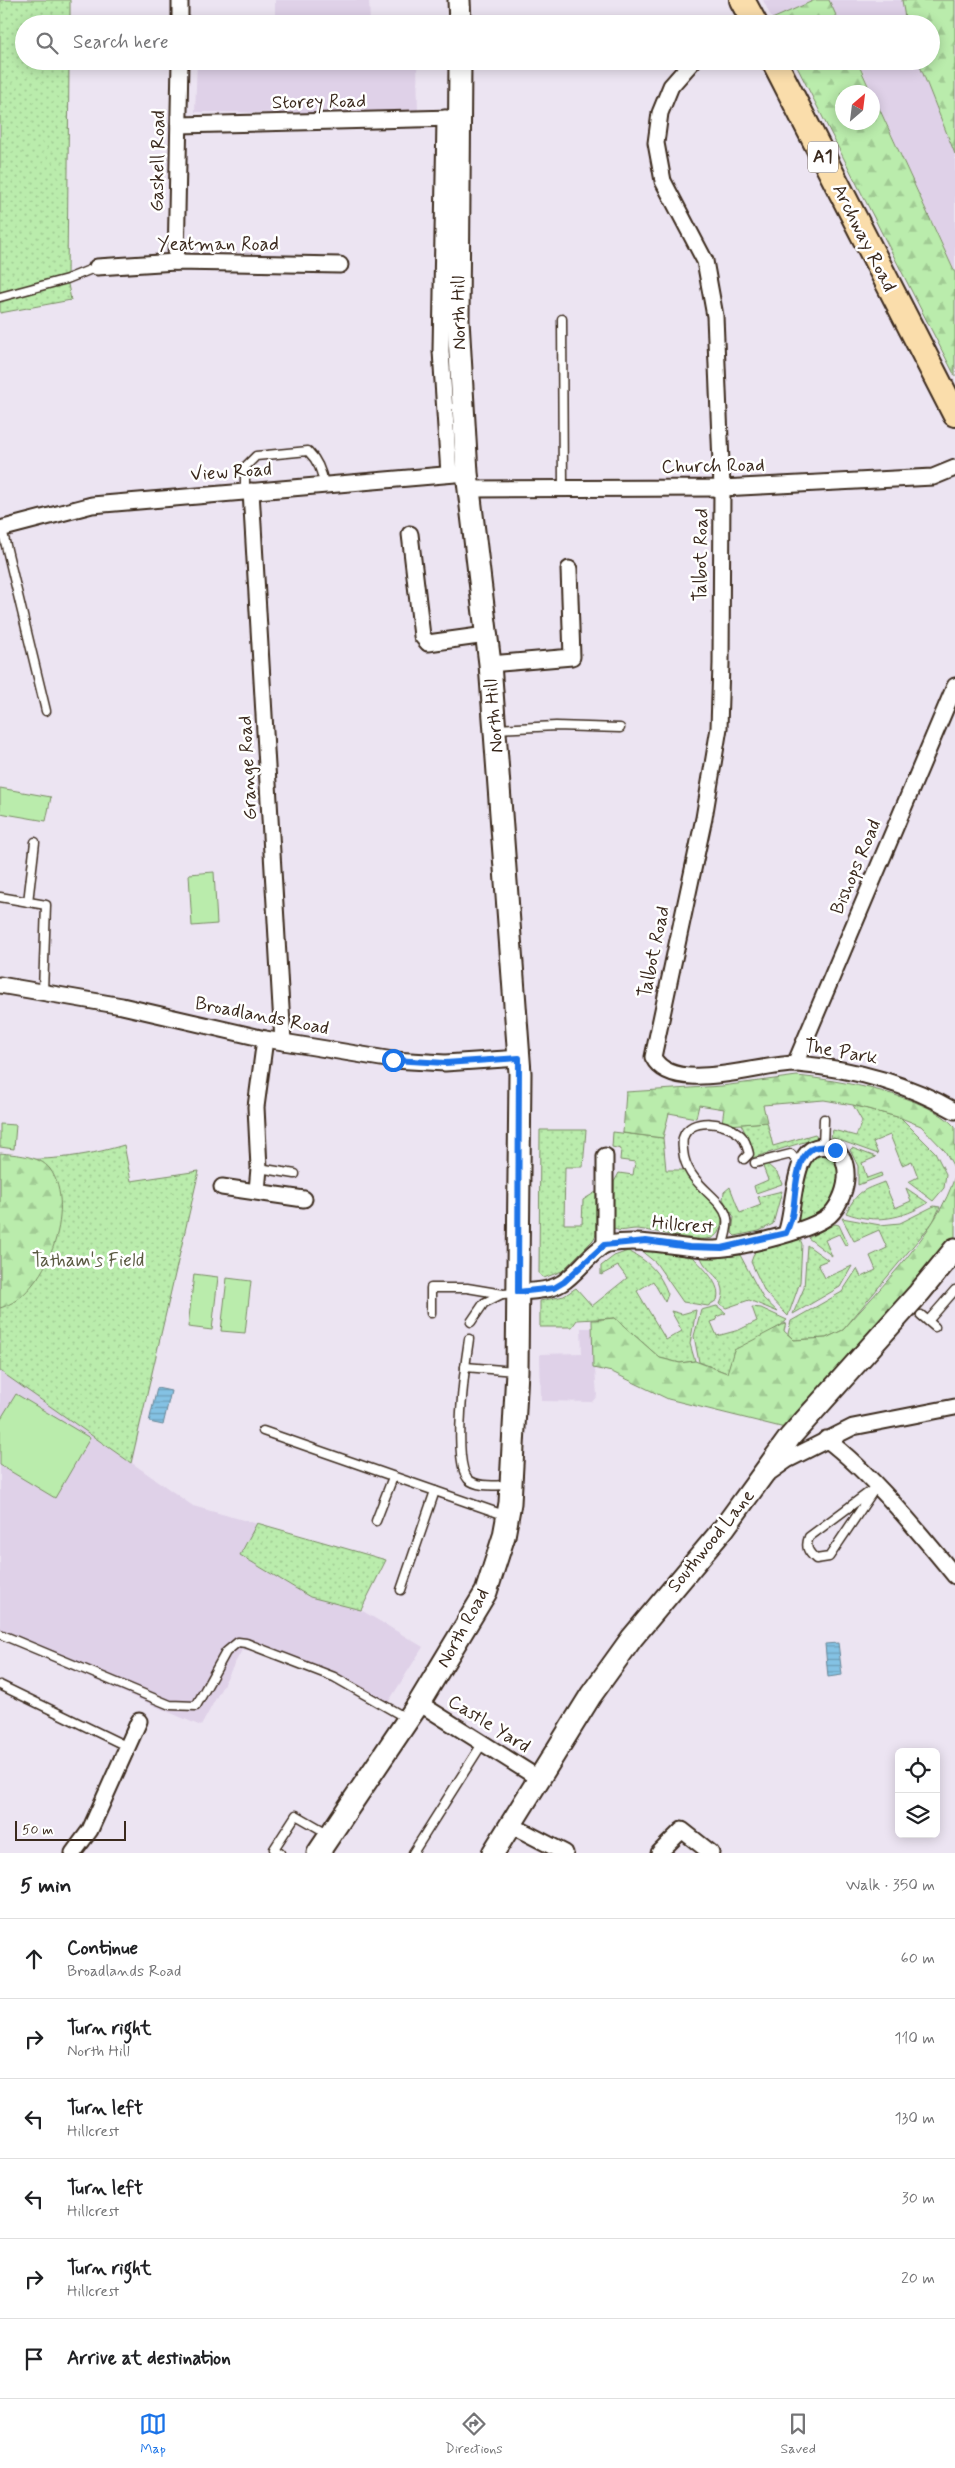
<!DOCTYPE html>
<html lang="en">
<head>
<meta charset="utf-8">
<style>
  :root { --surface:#fff; --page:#f2f2f2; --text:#202124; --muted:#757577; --line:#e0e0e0; --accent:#1a73e8 }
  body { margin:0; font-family:Mynerve,sans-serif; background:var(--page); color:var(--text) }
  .controls { position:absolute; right:15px; bottom:15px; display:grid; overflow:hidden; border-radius:8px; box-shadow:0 2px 12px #0003 }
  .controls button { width:45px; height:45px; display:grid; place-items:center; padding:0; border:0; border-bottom:1px solid var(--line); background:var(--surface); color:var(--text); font:25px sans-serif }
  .compass { position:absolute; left:835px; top:85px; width:45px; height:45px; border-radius:50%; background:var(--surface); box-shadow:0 2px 12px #0003; rotate:28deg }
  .scale { position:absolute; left:15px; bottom:12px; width:111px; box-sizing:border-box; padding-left:5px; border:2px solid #3b2a1e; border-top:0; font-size:14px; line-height:18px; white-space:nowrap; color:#3b2a1e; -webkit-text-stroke:4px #fff; paint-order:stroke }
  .stop { position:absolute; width:15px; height:15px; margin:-11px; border:4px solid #1a73e8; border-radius:50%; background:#fff }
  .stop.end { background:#1a73e8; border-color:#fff; box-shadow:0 1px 5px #0008 }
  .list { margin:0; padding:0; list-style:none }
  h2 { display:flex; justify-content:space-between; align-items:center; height:65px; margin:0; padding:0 20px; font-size:21px }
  h2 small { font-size:16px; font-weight:400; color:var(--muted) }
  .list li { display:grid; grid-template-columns:32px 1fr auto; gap:15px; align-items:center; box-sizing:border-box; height:80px; padding:0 20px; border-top:1px solid var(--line) }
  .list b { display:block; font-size:19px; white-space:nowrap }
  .list p { margin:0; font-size:16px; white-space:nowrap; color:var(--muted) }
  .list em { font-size:16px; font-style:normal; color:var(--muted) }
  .icon { flex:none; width:28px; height:28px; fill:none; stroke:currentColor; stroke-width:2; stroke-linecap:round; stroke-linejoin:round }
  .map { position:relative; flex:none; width:955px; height:1853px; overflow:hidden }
  .search { position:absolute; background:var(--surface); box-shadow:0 2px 12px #0003; left:15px; right:15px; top:15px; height:55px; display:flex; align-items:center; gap:12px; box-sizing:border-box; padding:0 18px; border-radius:28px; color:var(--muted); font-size:19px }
  .sheet { height:545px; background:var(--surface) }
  nav { display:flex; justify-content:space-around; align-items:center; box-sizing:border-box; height:70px; border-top:1px solid var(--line); background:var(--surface); font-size:14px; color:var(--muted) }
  nav a { display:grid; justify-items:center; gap:2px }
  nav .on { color:var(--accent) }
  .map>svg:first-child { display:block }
  .built { fill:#dfd1e8 }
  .green { fill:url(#green-dots); stroke:#7a8b65 }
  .forest { fill:url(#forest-firs); stroke:#7a8b65 }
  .pitch { fill:#baecac; stroke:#7a8b65 }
  .water { fill:url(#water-rules); stroke:#678595 }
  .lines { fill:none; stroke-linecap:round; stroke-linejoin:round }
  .service-casing { stroke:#3b2a1e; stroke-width:11 }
  .minor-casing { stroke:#3b2a1e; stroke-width:19 }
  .secondary-casing { stroke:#3b2a1e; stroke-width:25 }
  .trunk-casing { stroke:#3b2a1e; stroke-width:28 }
  .service { stroke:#fff; stroke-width:8 }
  .minor { stroke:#fff; stroke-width:15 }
  .secondary { stroke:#fff; stroke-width:21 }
  .trunk { stroke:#faddab; stroke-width:24 }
  .route { stroke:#1a73e8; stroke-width:6 }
  .labels { text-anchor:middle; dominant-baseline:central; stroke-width:5; stroke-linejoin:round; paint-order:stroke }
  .shield { fill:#fff; stroke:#766a62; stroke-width:1 }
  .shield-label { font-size:18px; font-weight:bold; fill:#3b2a1e }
  .street-label { font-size:19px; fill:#3b2a1e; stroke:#fff }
  .park-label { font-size:19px; fill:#5b5a42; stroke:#fff }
</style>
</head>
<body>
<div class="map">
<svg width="955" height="1853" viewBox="0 0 955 1853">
  <defs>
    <pattern id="green-dots" width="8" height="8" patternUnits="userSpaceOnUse" patternTransform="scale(1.25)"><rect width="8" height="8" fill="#baecac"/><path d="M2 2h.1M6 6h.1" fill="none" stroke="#a1cb94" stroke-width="1.8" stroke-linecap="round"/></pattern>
    <pattern id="forest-firs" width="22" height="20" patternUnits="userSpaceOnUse" patternTransform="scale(1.25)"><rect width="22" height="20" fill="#baecac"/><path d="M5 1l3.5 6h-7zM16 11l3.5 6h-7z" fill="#a1cb94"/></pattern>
    <pattern id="water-rules" width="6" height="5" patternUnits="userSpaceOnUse" patternTransform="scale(1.25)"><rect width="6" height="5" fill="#84c2e4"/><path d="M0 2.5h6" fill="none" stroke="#6d9eb8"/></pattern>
  </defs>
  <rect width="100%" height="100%" fill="#ece4f2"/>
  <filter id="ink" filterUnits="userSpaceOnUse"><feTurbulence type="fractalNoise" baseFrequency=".02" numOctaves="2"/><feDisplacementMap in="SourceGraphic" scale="10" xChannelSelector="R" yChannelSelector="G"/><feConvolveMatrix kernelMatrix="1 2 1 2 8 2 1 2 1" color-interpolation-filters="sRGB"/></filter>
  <g filter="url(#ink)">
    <g class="built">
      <polygon points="275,0 369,0 370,24 275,24"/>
      <polygon points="763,0 815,0 772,19"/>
      <polygon points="829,0 902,0 906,24 840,24"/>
      <polygon points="197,61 417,61 418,114 195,112"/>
      <polygon points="858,61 918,61 955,154 955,272"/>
      <polygon points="124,1145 131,1181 199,1171 132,1463 193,1506 386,1560 361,1610 423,1647 384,1709 332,1680 275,1657 252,1650 242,1650 201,1726 0,1639 0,1158 33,1161 48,1159 104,1151"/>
      <polygon points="581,1328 592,1328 597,1396 592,1402 541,1401 540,1354 582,1353"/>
    </g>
    <g class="green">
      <polygon points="0,0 70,0 70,24 24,24 24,61 69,61 67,279 71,300 0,313"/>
      <polygon points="853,1105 901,1118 935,1152 946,1174 944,1188 933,1201 908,1182 918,1177 912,1161 902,1165 890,1135 873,1142 878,1154 831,1137 833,1130 856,1136 862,1121"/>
      <polygon points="767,1122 773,1146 815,1134 817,1138 752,1158 746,1163 745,1161 753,1154 753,1149 741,1124"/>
      <polygon points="540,1130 586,1130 583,1167 565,1167 564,1224 582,1224 583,1200 596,1192 596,1235 593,1240 562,1271 544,1278 539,1274"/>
      <path d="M613,1132L663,1138L666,1170H686C689,1175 692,1182 696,1186C705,1197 720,1203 722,1218C722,1225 719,1235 712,1238C695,1243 655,1230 636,1229C628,1229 620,1233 613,1228L614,1182L619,1173L633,1175L635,1162L620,1160L621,1149L612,1147Z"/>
      <path d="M124,1145L131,1181L199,1171L131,1463L0,1371V1158C42,1162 84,1157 124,1145Z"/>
      <polygon points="852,1148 876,1157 862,1163 867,1178 881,1173 882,1176 858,1185 858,1166 850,1150"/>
      <polygon points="818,1153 827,1153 838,1160 841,1182 828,1209 800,1224 797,1212 803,1165"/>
      <polygon points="766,1163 777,1173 782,1184 756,1193 754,1186 768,1180 762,1164"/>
      <path d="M884,1182L895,1208L911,1201L906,1188L928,1203C902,1219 875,1224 846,1213C858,1190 862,1191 884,1182Z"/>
      <polygon points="730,1187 740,1213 761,1205 758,1197 782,1191 773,1224 759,1231 735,1236 732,1233 734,1217 723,1199 724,1192"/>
      <polygon points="934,1206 940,1207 933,1222 843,1330 826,1338 794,1340 788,1334 791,1321 842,1292 857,1269 861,1277 876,1270 870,1256 887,1248 879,1230 854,1241 842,1218 880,1225 900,1223"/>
      <polygon points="835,1224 839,1225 848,1244 845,1245 839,1234 825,1240 832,1256 808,1238"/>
      <polygon points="796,1239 800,1239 802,1244 800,1282 788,1316 765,1292 751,1262 755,1251"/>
      <polygon points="807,1245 828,1260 818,1264 825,1278 852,1266 840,1287 793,1314 804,1288"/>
      <path d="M639,1249L693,1257C703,1268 722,1284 717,1300L708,1306L683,1302L656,1263Z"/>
      <path d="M628,1251C649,1261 660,1273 668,1294L665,1302L653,1281L637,1291L666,1340L682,1331L671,1311L682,1314L696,1310L690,1344L695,1361L680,1363L660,1358L615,1318L577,1320L572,1327H540V1301L564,1296L576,1288L592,1306L627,1278L618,1266L601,1275V1266L614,1256Z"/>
      <path d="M740,1255L763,1298L778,1312L749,1300L726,1308L720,1304C732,1280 706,1274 701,1257L717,1258Z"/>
      <polygon points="717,1306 726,1313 716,1317 717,1320 711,1322 717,1336 739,1330 757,1321 752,1307 761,1308 787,1320 727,1373 699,1362 694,1336 701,1310"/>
      <polygon points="257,1523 386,1560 361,1610 310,1597 240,1555"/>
    </g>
    <g class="forest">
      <polygon points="815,0 829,0 840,24 775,24 772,19"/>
      <polygon points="902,0 955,0 955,154 918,61 931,61 931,24 906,24"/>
      <polygon points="794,61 857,61 871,92 842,92 842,122 872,122 873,95 955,273 955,376"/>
      <path d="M797,1076C837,1080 928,1095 955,1127V1169L945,1151L921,1126L901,1118L853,1105L824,1100L763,1105L767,1122L729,1125L722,1123L724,1109L699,1105L696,1118L669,1113L663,1138L623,1133L626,1092L722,1086Z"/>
      <path d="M0,1153C16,1155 39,1155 50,1169C78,1208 46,1295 0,1308Z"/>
      <path d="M955,1176V1241L785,1428L668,1399L612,1372L593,1368L592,1320L615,1318L660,1358L680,1363L695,1361L727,1373L734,1350L786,1323L784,1331L794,1340L826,1338L843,1330C880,1288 939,1230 955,1176Z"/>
    </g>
    <g class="pitch">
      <polygon points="0,788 51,797 46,821 0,813"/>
      <polygon points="214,872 217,924 192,926 189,874"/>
      <polygon points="0,1124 16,1125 14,1149 0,1147"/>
      <polygon points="194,1274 218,1277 212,1330 188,1327"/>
      <polygon points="227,1278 251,1281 245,1333 221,1331"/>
      <polygon points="16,1394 90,1438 55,1498 0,1465 0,1420"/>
    </g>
    <g class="water">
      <polygon points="157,1388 171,1391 163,1425 149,1422"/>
      <polygon points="838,1643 842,1675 828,1677 825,1644"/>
    </g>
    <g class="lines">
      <g class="service-casing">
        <g id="service">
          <polyline points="0,297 67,279 97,267"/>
          <polyline points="562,319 563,489"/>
          <path d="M245,491V467L256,456L308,451C318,461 322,471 324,485"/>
          <polyline points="2,529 46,711"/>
          <polyline points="495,729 556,726 620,728"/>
          <polyline points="0,897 46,905 43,992"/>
          <polyline points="28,902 35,842"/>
          <polyline points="823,1147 824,1119"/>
          <polyline points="755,1163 791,1154 799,1164"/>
          <polyline points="259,1168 295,1174"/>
          <path d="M722,1248C724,1239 729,1227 727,1218C722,1197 691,1187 684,1157C683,1151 682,1143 683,1138C690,1116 725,1122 739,1134C745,1138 747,1147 749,1154L744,1159"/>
          <polyline points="431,1313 431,1288 467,1288 503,1294 516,1293"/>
          <polyline points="921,1315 935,1327"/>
          <polyline points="928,1321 955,1290"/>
          <polyline points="471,1322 484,1303 502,1294"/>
          <path d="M469,1339C465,1365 452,1460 468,1479C477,1488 497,1485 509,1485"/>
          <polyline points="465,1367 515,1371"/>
          <polyline points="263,1431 507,1516"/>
          <path d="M876,1487L829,1557L816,1559C808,1552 805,1547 809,1537Z"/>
          <polyline points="376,1521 393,1477"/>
          <polyline points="401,1590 435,1491"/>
          <polyline points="0,1634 170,1705 196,1706 226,1652 238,1642 246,1643 334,1677 406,1718"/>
          <polyline points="0,1685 128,1747"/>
          <polyline points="280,1853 274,1849 296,1815 329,1834"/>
          <polyline points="413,1853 482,1744"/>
        </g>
      </g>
      <g class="minor-casing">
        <g id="minor">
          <polyline points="180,24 180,0"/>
          <path d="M693,61L671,86L660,113L656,143L663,181L705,261L715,316L722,488L721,664L719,728L704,818L653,1057C673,1097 764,1062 798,1064C853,1069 907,1083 955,1111"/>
          <polyline points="445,118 441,351 449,474"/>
          <polyline points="179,125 453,118"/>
          <polyline points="176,262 180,61"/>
          <polyline points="97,267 176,262 340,265"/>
          <polyline points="470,489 722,488 933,477 955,468"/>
          <polyline points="251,491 283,1042"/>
          <polyline points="0,529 92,505 467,473"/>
          <polyline points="410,534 422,636 428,643 486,635"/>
          <polyline points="490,664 572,657 569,569"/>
          <polyline points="0,985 122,1006 265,1039 393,1060 445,1063 519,1058"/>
          <polyline points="795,1064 955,686"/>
          <polyline points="222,1187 304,1199"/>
          <polyline points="257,1191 259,1168 256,1107 265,1039"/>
          <polyline points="605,1245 605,1156"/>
          <path d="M518,1292C534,1291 549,1291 562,1283C576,1275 595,1247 608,1244C642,1238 672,1247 706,1249C733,1250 803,1233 826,1218C837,1211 845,1192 846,1179C847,1165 843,1150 827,1147C790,1140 796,1210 786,1233"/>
          <path d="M826,1439C871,1473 919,1532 955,1576"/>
          <polyline points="770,1472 787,1460 853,1427 955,1407"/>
          <polyline points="419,1703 538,1778"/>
          <polyline points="511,1825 565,1853"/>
          <polyline points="73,1853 90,1830 139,1721"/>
          <polyline points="659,1853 682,1830 711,1853"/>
        </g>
      </g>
      <g class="secondary-casing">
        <g id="secondary">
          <polyline points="459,0 460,24"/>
          <polyline points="318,1853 419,1703 486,1592 504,1536 510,1503 517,1371 520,1073 490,664 467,473 458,320 460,61"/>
          <polyline points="493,1853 591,1695 632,1638 724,1528 790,1437 919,1293 955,1249"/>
        </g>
      </g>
      <g class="trunk-casing">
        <g id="trunk">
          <polyline points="742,0 755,24"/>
          <polyline points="774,61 955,414"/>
        </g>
      </g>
      <use href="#service" class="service"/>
      <use href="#minor" class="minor"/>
      <use href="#secondary" class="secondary"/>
      <use href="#trunk" class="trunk"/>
    </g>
  </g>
  <g class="lines" filter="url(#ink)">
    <path class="route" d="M393,1060L445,1063L519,1058L518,1292L554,1288L564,1282L604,1245L646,1241L689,1247L722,1248L786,1233C789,1226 792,1219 793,1211C797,1187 794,1133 835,1150"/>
  </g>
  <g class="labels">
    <rect class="shield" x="808" y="141.5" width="30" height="31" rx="4"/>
    <g class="shield-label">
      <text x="823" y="157">A1</text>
    </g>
    <g class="street-label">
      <text transform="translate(319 102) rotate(-1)">Storey Road</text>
      <text transform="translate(158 161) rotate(-89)">Gaskell Road</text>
      <text transform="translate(864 238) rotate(63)">Archway Road</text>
      <text x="218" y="244">Yeatman Road</text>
      <text transform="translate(459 313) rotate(-91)">North Hill</text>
      <text transform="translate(713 466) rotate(-1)">Church Road</text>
      <text transform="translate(231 472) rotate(-4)">View Road</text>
      <text transform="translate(701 555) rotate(-89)">Talbot Road</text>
      <text transform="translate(494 716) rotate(-95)">North Hill</text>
      <text transform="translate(248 768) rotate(-93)">Grange Road</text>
      <text transform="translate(856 867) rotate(-67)">Bishops Road</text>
      <text transform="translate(654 952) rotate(-78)">Talbot Road</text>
      <text transform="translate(262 1016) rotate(11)">Broadlands Road</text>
      <text transform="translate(841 1052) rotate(10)">The Park</text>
      <text transform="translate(683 1225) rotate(5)">Hillcrest</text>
      <text transform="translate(711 1541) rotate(-51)">Southwood Lane</text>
      <text transform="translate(463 1628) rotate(-61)">North Road</text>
      <text transform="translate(489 1724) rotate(32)">Castle Yard</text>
    </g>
    <g class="park-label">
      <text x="88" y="1260">Tatham's Field</text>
    </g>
  </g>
</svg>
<div class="controls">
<button><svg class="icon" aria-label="locate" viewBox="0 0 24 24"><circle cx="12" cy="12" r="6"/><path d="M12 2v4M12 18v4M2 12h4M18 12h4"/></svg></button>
<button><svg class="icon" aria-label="layers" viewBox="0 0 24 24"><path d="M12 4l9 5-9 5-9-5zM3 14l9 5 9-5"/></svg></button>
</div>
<svg class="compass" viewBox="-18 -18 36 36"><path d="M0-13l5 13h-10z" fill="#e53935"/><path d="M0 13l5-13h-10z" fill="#757577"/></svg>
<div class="scale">50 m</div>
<div class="stop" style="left:393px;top:1060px"></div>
<div class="stop end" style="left:835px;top:1150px"></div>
<div class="search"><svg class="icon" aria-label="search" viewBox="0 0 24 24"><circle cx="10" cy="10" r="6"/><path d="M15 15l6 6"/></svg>Search here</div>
</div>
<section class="sheet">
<h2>5 min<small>Walk · 350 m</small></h2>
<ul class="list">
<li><svg class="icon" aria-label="ahead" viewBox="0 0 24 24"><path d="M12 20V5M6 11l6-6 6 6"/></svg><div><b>Continue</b><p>Broadlands Road</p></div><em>60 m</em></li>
<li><svg class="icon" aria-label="right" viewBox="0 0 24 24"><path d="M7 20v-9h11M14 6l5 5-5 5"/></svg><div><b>Turn right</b><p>North Hill</p></div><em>110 m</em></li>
<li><svg class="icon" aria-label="left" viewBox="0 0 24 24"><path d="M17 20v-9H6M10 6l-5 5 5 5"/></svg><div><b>Turn left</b><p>Hillcrest</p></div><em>130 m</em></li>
<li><svg class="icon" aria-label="left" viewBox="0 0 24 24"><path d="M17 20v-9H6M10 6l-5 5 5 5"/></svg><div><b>Turn left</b><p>Hillcrest</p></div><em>30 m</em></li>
<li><svg class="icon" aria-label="right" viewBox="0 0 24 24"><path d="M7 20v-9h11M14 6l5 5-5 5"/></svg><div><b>Turn right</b><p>Hillcrest</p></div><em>20 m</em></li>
<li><svg class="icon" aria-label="arrive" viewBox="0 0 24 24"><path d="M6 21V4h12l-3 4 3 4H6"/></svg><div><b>Arrive at destination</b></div></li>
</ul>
</section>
<nav>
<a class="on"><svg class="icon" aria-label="map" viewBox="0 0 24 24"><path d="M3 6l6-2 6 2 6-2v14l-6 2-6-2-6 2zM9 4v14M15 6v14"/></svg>Map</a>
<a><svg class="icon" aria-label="directions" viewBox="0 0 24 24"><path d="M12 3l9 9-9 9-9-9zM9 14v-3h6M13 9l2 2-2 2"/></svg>Directions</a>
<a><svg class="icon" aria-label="saved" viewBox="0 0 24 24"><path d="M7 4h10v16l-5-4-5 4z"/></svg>Saved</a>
</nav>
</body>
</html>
